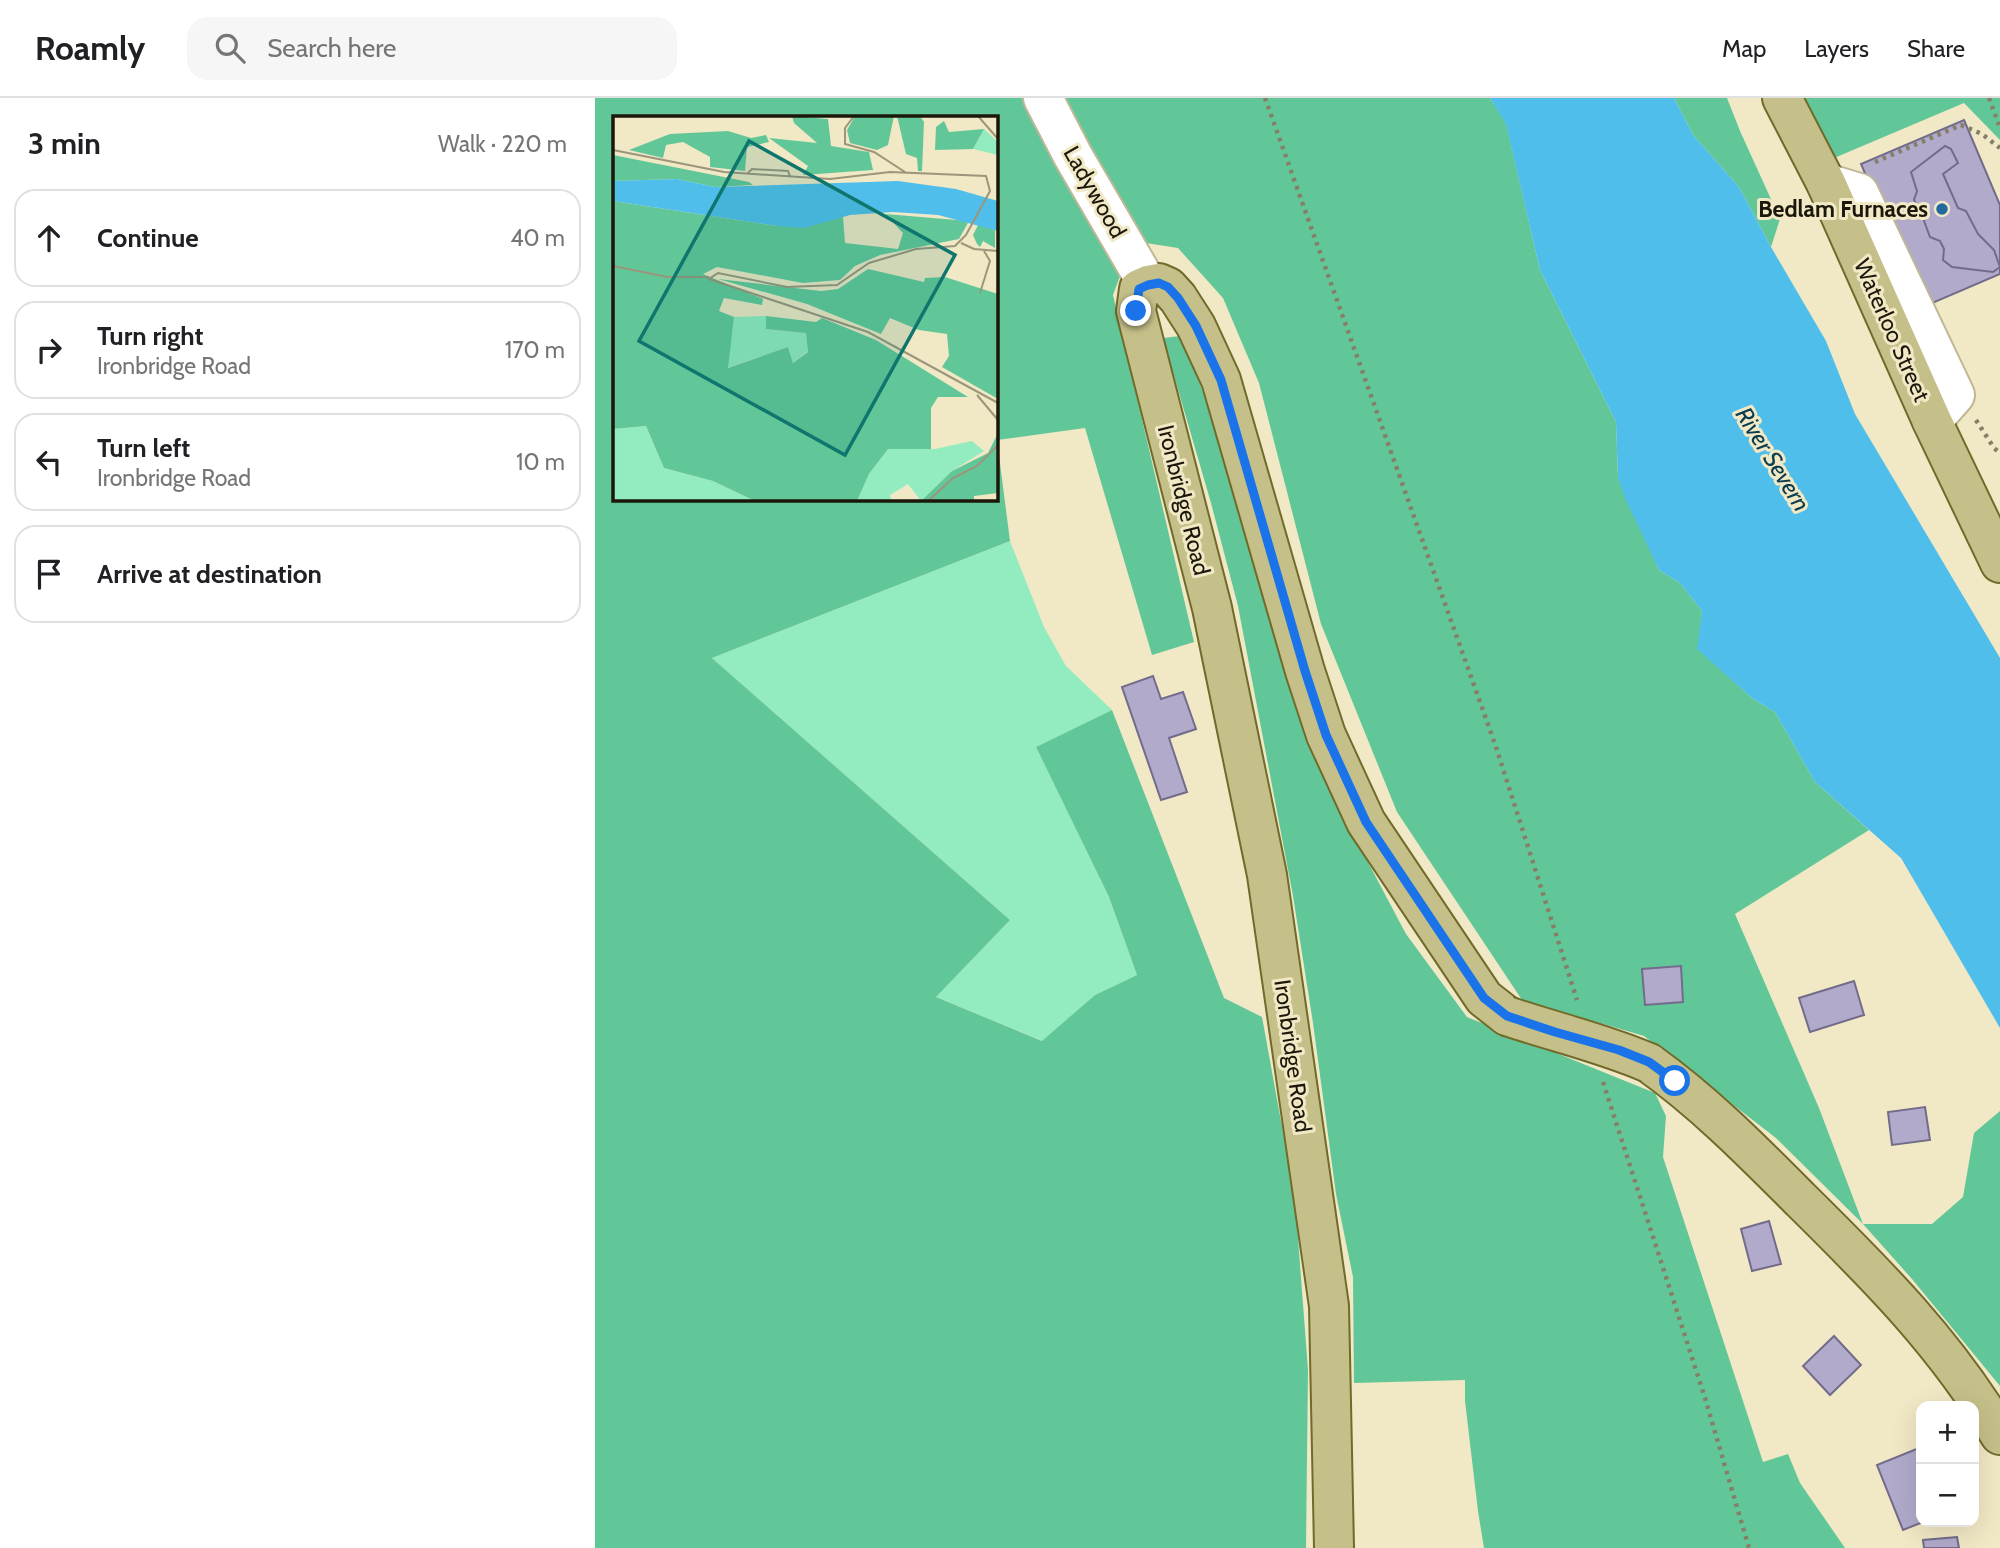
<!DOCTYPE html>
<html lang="en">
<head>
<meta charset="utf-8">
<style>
  :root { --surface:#fff; --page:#f6f6f6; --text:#202124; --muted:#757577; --line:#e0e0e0 }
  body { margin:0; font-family:Cabin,sans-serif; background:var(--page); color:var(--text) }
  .controls { position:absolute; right:21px; bottom:21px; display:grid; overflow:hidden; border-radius:14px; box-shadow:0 7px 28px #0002 }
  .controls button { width:63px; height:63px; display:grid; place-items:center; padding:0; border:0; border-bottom:2px solid var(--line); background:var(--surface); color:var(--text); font:35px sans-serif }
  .stop { position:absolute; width:21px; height:21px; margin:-16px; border:5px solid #1a73e8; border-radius:50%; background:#fff }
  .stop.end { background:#1a73e8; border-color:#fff; box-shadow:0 2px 7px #0008 }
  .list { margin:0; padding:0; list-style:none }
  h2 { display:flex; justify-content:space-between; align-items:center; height:91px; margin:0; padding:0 28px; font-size:30px }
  h2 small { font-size:23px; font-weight:400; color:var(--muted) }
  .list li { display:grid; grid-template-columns:46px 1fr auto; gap:21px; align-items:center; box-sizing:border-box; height:98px; margin:0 14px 14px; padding:0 14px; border:2px solid var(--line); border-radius:21px }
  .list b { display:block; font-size:26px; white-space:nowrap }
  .list p { margin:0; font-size:23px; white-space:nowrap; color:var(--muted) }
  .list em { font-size:23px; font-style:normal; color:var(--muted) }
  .icon { flex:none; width:38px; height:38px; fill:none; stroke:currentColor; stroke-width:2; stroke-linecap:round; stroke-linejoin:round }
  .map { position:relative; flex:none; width:1405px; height:1450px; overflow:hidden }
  header { display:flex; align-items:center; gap:42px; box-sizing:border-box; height:98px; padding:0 35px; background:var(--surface); border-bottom:2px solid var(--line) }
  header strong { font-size:33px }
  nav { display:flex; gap:38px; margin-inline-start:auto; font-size:24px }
  .search { width:490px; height:63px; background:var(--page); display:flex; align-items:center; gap:18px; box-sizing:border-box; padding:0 24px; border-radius:21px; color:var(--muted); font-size:26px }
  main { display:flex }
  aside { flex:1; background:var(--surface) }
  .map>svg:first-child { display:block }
  .green { fill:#92ecbf }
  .forest { fill:#62c798; fill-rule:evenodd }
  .water { fill:#50beeb }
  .building { fill:#b1aacb; stroke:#726c8a; stroke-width:2 }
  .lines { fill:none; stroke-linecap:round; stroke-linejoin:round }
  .minor-casing { stroke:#bfb795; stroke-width:42 }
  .major-casing { stroke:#716a2a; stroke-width:42 }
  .path { stroke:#857f67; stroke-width:4.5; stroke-dasharray:3.5 5; stroke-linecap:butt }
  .minor { stroke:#fff; stroke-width:38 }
  .major { stroke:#c5c089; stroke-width:38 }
  .major-bridge-casing { stroke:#716a2a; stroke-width:42; stroke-linecap:butt }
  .major-bridge { stroke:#c5c089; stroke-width:38 }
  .route { stroke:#1a73e8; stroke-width:9 }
  .poi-dot { fill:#22699d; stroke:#f1e8c5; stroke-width:2.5 }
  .labels { text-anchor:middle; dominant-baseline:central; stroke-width:6; stroke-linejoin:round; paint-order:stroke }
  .street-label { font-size:23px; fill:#1b180b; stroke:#f1e8c5 }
  .poi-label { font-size:23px; font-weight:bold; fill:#1b180b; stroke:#f1e8c5; text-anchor:end }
  .water-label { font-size:24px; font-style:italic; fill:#0a3c4e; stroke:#f1e8c5 }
  .inset-road { fill:none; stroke:#9b957b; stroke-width:2 }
  .view { fill:#0f766e; fill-opacity:0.15; stroke:#0f766e; stroke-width:3.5 }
  .inset-edge { fill:none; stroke:#1b180b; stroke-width:3.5 }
</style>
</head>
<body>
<header>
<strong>Roamly</strong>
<div class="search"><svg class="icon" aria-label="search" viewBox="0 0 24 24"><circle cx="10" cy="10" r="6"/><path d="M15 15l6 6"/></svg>Search here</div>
<nav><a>Map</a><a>Layers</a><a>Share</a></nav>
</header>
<main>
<aside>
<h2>3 min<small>Walk · 220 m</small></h2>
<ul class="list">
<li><svg class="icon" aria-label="ahead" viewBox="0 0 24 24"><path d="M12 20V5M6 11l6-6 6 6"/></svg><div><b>Continue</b></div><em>40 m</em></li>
<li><svg class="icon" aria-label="right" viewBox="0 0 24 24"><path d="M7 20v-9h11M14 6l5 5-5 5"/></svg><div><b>Turn right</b><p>Ironbridge Road</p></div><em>170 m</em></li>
<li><svg class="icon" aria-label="left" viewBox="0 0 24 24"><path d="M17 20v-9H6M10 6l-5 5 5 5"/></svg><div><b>Turn left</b><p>Ironbridge Road</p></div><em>10 m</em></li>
<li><svg class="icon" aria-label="arrive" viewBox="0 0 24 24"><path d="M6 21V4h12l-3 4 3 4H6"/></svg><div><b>Arrive at destination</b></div></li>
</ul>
</aside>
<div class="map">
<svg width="1405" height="1450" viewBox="0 0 1405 1450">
  <rect width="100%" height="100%" fill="#f1e8c5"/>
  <polygon class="green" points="415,443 449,529 471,568 517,612 441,649 514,799 542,877 500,897 448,943 341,899 415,822 117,560"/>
  <g class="forest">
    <path d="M0,0H895L911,25L945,172L1021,324L1023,380L1064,472L1085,485L1107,513L1103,551L1157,600L1180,614L1220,684L1274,732L1140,816L1224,1010L1268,1126H1337L1368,1099L1379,1035L1405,1013V1288L1317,1181L1268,1126L1181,1040L1049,938L927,902L802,714L726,526L664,285L628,200L583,150L551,145L534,154L518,197L599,544L557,557L490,330L402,342L415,443L117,560L415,822L341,899L447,943L500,897L542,877L514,799L441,649L517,612L629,900L667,919L700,1100L713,1272L711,1450H0ZM19,19H401V401H19Z"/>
    <polygon points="1079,0 1132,0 1145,33 1185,121 1176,149 1144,89 1098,37"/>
    <polygon points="1201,0 1405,0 1405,42 1369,5 1232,63"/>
    <polygon points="585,238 605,286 636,372 696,596 748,717 811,836 872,919 1060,995 1071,1018 1068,1059 1168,1364 1193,1356 1205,1385 1250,1450 889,1450 883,1413 870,1303 870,1282 759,1285 758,1179 741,1096 718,925 698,798 643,508 616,405 568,240"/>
  </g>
  <polygon class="water" points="895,0 1079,0 1098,37 1144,89 1176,149 1231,243 1260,316 1405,560 1405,930 1306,760 1220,684 1180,614 1157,600 1102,551 1107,513 1085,485 1064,472 1030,400 1023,380 1021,324 945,172 911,26"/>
  <g class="building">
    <polygon points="1369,22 1405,107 1405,176 1328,209 1266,66"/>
    <polygon points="1350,48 1356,51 1363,65 1348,76 1363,110 1371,113 1383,136 1399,152 1405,169 1398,174 1357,169 1348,162 1349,151 1345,143 1335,139 1329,123 1335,115 1323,109 1319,102 1322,93 1316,74"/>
    <polygon points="558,578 566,601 588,594 601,631 574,640 592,694 566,702 527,589"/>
    <polygon points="1086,868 1088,904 1050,907 1047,871"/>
    <polygon points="1259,883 1269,917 1215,934 1204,900"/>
    <polygon points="1330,1009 1335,1042 1297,1047 1293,1014"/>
    <polygon points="1174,1123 1186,1166 1157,1173 1146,1131"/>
    <polygon points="1239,1238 1266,1267 1235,1297 1208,1268"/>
    <polygon points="1324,1350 1326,1354 1326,1406 1324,1407 1326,1424 1328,1424 1308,1432 1282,1367"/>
    <polygon points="1362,1439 1364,1450 1329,1450 1328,1442"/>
  </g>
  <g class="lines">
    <g class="minor-casing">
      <g id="minor">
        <polyline points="448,0 478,58 553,187"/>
        <polyline points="1231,85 1264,95 1360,297 1337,323"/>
      </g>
    </g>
    <g class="major-casing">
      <g id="major">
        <polyline points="1187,0 1231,85 1337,323 1405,465"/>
        <path d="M1054,965C1110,1005 1158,1054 1207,1103C1282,1177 1351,1246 1405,1337"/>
        <polyline points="739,1450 734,1208 672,777 617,510 541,213 544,191 553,187 564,185 573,189 583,200 601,228 626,282 710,573 731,637 771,724 889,900 912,918"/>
      </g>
    </g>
    <g class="path">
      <polyline points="670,0 901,649 982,902"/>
      <polyline points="1394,0 1405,30"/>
      <polyline points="1280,64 1366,27 1387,36 1405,50"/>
      <polyline points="1381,322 1399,350 1405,355"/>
      <polyline points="1008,984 1110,1300 1154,1450"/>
    </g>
    <use href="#minor" class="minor"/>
    <use href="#major" class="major"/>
    <g class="major-bridge-casing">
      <path id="major-bridge" d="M912,918C959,934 1008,945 1054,965"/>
    </g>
    <use href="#major-bridge" class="major-bridge"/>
  </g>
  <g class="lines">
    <polyline class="route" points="541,213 544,191 553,187 564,185 573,189 583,200 601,228 626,282 710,573 731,637 771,724 889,900 912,918 960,934 1024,952 1054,964 1080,983"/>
  </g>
  <circle class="poi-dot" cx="1347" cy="111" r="7"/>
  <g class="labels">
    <g class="street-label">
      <text transform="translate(500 94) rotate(60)">Ladywood</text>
      <text transform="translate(1297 232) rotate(66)">Waterloo Street</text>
      <text transform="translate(589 402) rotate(76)">Ironbridge Road</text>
      <text transform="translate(698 958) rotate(82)">Ironbridge Road</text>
    </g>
    <g class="poi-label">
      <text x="1333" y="111">Bedlam Furnaces</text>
    </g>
    <g class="water-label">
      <text transform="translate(1178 361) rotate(58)">River Severn</text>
    </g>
  </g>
  <g transform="translate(18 18)">
    <rect width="385" height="385" fill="#f1e8c5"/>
    <path d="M371,13L385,26V39L360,33ZM153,200V213L193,217L195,235L180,247L175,231L114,252L121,201ZM33,310L51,352L100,365L142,385H0V313ZM359,325L371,335L339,355L308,385L295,368L277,379L278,385H244L256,358L275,333H322Z" fill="#92ecbf"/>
    <path d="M179,0L215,3L218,30L256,36L260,54L190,59L195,50L156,22L204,27L181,7ZM242,0H281L275,29L264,34L237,27L234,14ZM284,0H307L311,6L309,55H305L304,42L293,38ZM331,5L336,16L371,13L360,33L322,34L323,11ZM115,15L138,22L153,19L156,26L134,31L132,55L97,51V41L70,26L53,29L50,42L16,34L57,18ZM0,39L136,66L140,69L102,71L64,63L0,65ZM0,85L164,110L230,101L232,127L285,133L290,117L272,98L356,105L346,123L267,139L242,150L227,164L190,167L104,151L90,158L150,183L149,189L111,182L106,195L121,201L115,252L175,231L180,247L195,236L193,217L153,213V200L203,206L209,202L263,224L355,281H325L318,292V333H275L256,358L244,385H142L100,365L51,352L33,310L0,313ZM365,109L382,114V132L370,125L367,131L364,128L360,119ZM255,153L311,166L312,162L332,161L385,178V283L329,251L336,240L334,218L306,214L277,202L268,218L194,188L105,163L208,175L225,173ZM385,317V377L361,380V385H308L339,355L375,337Z" fill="#62c798"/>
    <path d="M64,63L102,71L285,65L343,73L385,85V115L325,99L280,96L237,99L191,112L164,110L0,85V65Z" fill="#50beeb"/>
    <path class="inset-road" d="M241,0L232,12V28L261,36L292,56M365,0L385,23M0,34L111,56L217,63L277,56L373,60L377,75L353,119L342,130L303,133L256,147L224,169L174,171L105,157L96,163L255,216L385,287M135,57L139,53L175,55L177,60M348,127L361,133L385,135M0,150L54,161H96M367,177L377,145L371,135M364,279L385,304M315,385L340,362L364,350L385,329"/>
    <path class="view" d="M136,25L342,139L232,339L26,225Z"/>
    <rect width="385" height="385" class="inset-edge"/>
  </g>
</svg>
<div class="controls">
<button>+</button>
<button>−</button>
</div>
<div class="stop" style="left:1080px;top:983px"></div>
<div class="stop end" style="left:541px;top:213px"></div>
</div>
</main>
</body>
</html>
